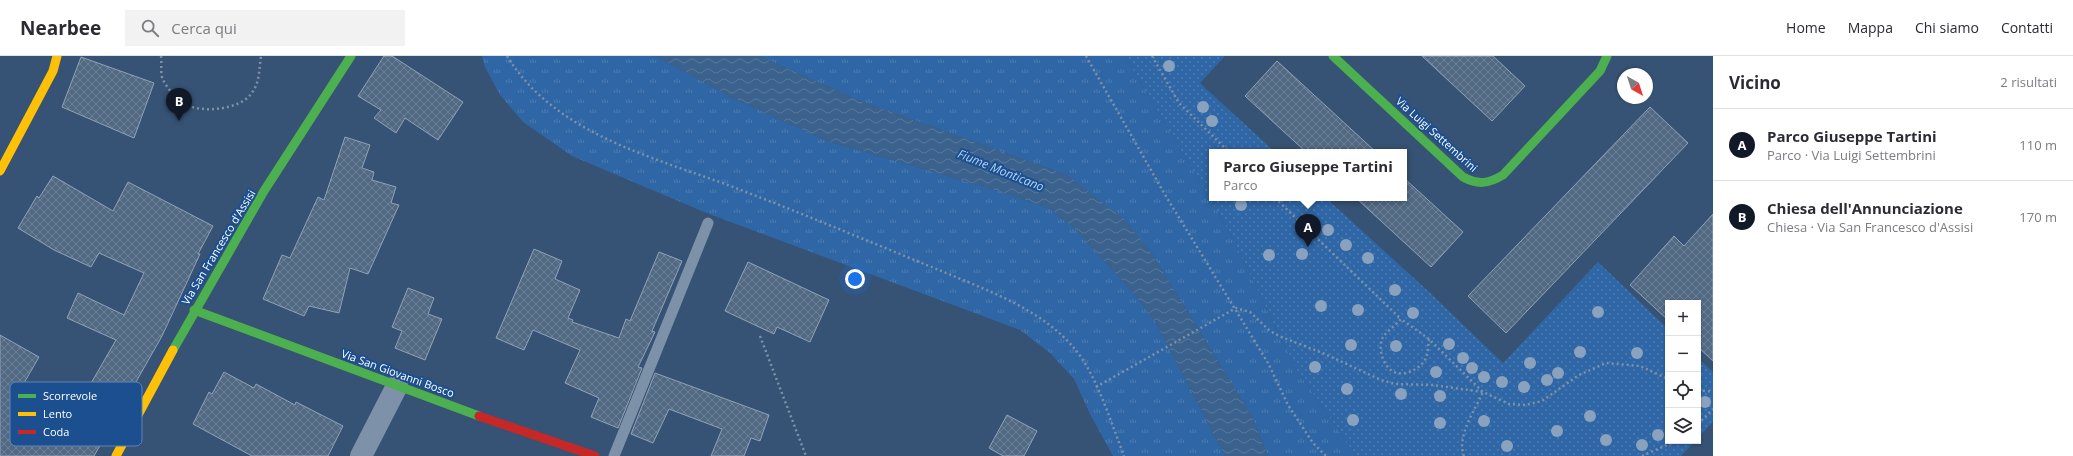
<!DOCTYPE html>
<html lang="it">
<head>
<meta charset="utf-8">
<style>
  :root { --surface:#fff; --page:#f2f2f3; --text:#2b2b33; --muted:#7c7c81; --line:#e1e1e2; --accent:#111827 }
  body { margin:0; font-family:"Open Sans",sans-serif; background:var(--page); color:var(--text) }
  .controls { position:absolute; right:12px; bottom:12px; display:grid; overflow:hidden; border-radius:0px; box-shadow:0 1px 3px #0004 }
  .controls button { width:36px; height:36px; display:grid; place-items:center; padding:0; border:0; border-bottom:1px solid var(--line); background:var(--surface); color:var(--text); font:20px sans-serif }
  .compass { position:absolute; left:1617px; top:12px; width:36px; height:36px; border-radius:50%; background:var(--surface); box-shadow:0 1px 3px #0004; rotate:141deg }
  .you { position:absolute; left:855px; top:223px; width:14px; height:14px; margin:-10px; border:3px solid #fff; border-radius:50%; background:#1a73e8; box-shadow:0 0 0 6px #1a73e833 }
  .badge { display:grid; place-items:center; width:26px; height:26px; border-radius:50%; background:var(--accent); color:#fff; font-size:13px; font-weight:700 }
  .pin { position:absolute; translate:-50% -33px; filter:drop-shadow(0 1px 2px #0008) }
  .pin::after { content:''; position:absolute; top:21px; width:14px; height:12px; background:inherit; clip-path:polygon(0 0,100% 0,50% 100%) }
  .popup { position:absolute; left:1209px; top:93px; width:198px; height:52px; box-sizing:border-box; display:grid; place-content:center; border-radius:0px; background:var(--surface); filter:drop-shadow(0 1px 3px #0005); font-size:13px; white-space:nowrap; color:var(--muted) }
  .popup b { font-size:15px; color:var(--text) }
  .popup::after { content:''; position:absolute; left:50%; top:100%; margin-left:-8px; border:8px solid transparent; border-top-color:var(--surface) }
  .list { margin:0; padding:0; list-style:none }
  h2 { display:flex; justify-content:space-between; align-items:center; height:52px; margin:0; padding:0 16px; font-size:17px }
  h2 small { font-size:13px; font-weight:400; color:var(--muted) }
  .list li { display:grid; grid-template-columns:26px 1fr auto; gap:12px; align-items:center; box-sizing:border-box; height:72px; padding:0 16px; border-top:1px solid var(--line) }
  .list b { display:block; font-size:15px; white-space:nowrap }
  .list p { margin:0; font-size:13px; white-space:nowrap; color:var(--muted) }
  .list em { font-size:13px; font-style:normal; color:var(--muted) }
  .icon { flex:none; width:22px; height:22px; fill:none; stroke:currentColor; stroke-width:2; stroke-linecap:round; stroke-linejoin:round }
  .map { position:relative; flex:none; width:1713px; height:400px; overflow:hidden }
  header { display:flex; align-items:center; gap:24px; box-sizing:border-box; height:56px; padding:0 20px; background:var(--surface); border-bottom:1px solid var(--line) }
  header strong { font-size:19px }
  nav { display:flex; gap:22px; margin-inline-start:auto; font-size:14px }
  .search { width:280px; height:36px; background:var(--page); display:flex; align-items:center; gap:10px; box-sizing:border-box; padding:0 14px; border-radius:0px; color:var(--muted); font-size:15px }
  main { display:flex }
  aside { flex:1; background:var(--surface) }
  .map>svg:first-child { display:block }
  .grass { fill:url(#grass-tufts) }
  .park { fill:url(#park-dots) }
  .water { fill:url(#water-waves) }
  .building { fill:url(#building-cross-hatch); stroke:#92a2b6 }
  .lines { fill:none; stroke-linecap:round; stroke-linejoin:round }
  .path { stroke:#7d92a8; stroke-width:2.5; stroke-dasharray:2 3; stroke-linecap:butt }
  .lane { stroke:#7d92a8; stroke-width:11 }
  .street { stroke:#7d92a8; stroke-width:22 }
  .fast { stroke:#4caf50; stroke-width:9 }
  .slow { stroke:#ffc107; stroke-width:9 }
  .jam { stroke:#c62828; stroke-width:9 }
  .tree { fill:#8aa2be }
  .labels { text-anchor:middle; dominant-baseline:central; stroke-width:4; stroke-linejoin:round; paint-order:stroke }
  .street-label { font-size:11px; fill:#fff; stroke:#1b4f8f }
  .water-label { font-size:12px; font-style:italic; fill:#b5d3f5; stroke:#1b4f8f }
  .key { fill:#1b4f8f; stroke:#5f84b1; stroke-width:1 }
  .key-label { font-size:11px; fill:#fff }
</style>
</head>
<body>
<header>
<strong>Nearbee</strong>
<div class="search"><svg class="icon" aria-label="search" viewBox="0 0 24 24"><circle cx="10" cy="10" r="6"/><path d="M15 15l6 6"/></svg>Cerca qui</div>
<nav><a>Home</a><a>Mappa</a><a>Chi siamo</a><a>Contatti</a></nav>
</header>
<main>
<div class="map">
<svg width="1713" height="400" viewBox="0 0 1713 400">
  <defs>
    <pattern id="grass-tufts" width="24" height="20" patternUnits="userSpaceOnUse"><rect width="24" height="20" fill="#2f66a5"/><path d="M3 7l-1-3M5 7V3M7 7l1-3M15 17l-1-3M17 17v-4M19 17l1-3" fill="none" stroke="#4e7db2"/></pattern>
    <pattern id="park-dots" width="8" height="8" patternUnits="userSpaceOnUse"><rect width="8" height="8" fill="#2f66a5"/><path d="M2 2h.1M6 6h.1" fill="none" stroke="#4e7db2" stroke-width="1.8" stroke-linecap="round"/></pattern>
    <pattern id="water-waves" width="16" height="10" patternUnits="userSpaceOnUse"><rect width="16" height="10" fill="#3b618d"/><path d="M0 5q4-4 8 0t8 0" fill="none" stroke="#58799e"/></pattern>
    <pattern id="building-cross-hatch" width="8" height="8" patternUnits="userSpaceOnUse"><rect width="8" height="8" fill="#526984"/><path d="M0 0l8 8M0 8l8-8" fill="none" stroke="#6c8096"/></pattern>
  </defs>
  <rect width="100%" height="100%" fill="#365274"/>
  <g class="grass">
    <polygon points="482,0 656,0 731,41 825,84 1012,139 1050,153 1072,170 1131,234 1155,265 1225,400 1113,400 1090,358 1074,323 1050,297 1020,274 704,156 572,100 523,66 500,39 485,11"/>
    <polygon points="759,0 1125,0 1229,175 1295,311 1356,400 1268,400 1251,359 1151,196 1067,119 858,44"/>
  </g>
  <g class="park">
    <polygon points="1125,0 1225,0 1200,27 1275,96 1212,96 1212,142 1326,142 1427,234 1503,307 1598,206 1668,273 1668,385 1695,385 1681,400 1356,400 1295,311 1229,175"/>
    <polygon points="1698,302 1713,316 1713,366 1698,382"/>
  </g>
  <polygon class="water" points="656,0 759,0 858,44 1067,119 1123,162 1151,196 1251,359 1268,400 1225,400 1155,265 1131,234 1072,170 1050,153 1012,139 825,84 731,41"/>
  <g class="building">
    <polygon points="384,0 392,0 463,46 438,84 405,62 396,77 374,62 381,54 358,40"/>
    <polygon points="1422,0 1493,0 1525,30 1492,65"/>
    <polygon points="81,1 154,27 134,82 62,51"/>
    <polygon points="1277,5 1376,96 1306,96 1245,40"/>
    <polygon points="1650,51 1688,87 1506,277 1468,240"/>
    <polygon points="345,81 370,89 362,112 374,116 372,124 396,131 391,147 399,149 368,218 350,212 339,257 309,250 304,260 263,243 282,199 290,202 318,141 324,144"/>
    <polygon points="53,120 113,155 128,126 213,170 198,198 200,198 162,280 94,400 0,400 0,279 39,301 20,334 72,360 116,284 67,262 78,237 124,259 144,217 99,197 91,211 54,194 18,172 37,140 39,142"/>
    <polygon points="1404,122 1463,176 1431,211 1356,142 1404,142"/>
    <polygon points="1713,158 1713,305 1698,291 1698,247 1668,247 1668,264 1630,229 1674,180 1684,190"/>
    <polygon points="534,193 562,205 555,223 580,234 568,262 573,264 572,266 619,282 626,263 630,265 659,196 682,205 652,275 655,276 638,311 642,312 618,372 591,361 599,342 565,327 580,294 533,274 524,294 496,282"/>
    <polygon points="748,206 829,244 810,286 777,271 774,278 725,255"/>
    <polygon points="408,232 434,242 428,258 442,263 425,304 395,292 402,275 392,271"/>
    <polygon points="224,316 254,332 256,328 295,349 296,346 343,370 328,400 252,400 193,368 209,336 212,338"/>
    <polygon points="655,317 769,359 760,385 751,382 744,400 711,400 722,373 669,353 653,387 631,378"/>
    <polygon points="1007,359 1037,375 1024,400 1003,400 989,392"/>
  </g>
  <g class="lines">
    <g class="path">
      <path d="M161,0C162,7 160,18 163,24C168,33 175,42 183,47C200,58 239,54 251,38C260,27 259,13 261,0"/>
      <path d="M507,0C557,82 663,103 746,136C811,161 875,188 939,214C986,234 1040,252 1074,292C1096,317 1112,369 1124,400"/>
      <polyline points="1086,0 1164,137 1268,307 1288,349 1313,387 1326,400"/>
      <polyline points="1152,0 1179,47 1229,96"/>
      <polyline points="1275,142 1401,263"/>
      <polyline points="760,280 806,400"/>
      <path d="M1429,283L1401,263C1396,269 1388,274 1383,281C1377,291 1383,311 1394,316C1406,321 1421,312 1426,302C1428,297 1428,289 1429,283L1483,336"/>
      <polyline points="1096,331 1236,252 1250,256 1270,275 1279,280 1325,298 1381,324 1395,328 1433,329 1483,336 1509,348 1526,349 1542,345 1579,319 1606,307 1640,310 1668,323"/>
      <polyline points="1698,334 1713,336"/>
      <polyline points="1698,359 1701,365"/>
      <polyline points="1698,368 1713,353"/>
      <path d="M1464,400C1456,381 1475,354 1483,336"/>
      <polyline points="1642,400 1676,385"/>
    </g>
    <polyline class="lane" points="614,400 708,167"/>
    <polyline class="street" points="361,400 397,330"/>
    <g class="fast">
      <path d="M1333,0L1463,121C1478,129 1488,128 1503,119L1600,15L1607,0"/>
      <polyline points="194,254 479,360"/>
      <polyline points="173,294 264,135 351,0"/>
    </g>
    <g class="slow">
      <polyline points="0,115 53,15 57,0"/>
      <polyline points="116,400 173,294"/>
    </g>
    <polyline class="jam" points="479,360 595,400"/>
  </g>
  <g class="tree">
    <circle cx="1169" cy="10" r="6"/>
    <circle cx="1203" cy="51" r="6"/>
    <circle cx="1212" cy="65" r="6"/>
    <circle cx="1241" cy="149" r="6"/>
    <circle cx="1328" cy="174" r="6"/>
    <circle cx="1346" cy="189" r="6"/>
    <circle cx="1302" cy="198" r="6"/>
    <circle cx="1269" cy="199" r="6"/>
    <circle cx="1368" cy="202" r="6"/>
    <circle cx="1395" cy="234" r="6"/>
    <circle cx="1321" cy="250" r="6"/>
    <circle cx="1358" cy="254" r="6"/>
    <circle cx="1598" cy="256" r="6"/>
    <circle cx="1413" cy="257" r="6"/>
    <circle cx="1449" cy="288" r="6"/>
    <circle cx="1351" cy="289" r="6"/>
    <circle cx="1396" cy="290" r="6"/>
    <circle cx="1580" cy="296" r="6"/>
    <circle cx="1637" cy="297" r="6"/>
    <circle cx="1463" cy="302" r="6"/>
    <circle cx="1530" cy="307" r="6"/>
    <circle cx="1315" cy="311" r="6"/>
    <circle cx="1472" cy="312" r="6"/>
    <circle cx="1436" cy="316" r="6"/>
    <circle cx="1558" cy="317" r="6"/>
    <circle cx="1484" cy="321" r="6"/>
    <circle cx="1547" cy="324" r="6"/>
    <circle cx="1502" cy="326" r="6"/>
    <circle cx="1524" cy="331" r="6"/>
    <circle cx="1347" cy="333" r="6"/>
    <circle cx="1401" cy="338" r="6"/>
    <circle cx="1440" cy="340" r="6"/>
    <circle cx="1705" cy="346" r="6"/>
    <circle cx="1590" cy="360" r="6"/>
    <circle cx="1353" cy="364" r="6"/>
    <circle cx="1484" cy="365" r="6"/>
    <circle cx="1440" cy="367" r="6"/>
    <circle cx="1557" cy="375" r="6"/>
    <circle cx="1658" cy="379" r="6"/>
    <circle cx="1606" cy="384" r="6"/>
    <circle cx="1642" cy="389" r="6"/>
    <circle cx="1507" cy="390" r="6"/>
  </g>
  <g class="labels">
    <g class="street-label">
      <text transform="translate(1437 78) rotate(42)">Via Luigi Settembrini</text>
      <text transform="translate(218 191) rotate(-59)">Via San Francesco d'Assisi</text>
      <text transform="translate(398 317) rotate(20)">Via San Giovanni Bosco</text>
    </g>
    <g class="water-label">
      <text transform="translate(1001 114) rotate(22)">Fiume Monticano</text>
    </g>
  </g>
  <rect x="10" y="326" width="132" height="64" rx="6" class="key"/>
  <rect x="18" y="338" width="18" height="4" fill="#4caf50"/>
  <rect x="18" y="356" width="18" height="4" fill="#ffc107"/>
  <rect x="18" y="374" width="18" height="4" fill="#c62828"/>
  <g class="key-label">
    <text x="43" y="344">Scorrevole</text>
    <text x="43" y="362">Lento</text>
    <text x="43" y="380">Coda</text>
  </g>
</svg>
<div class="controls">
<button>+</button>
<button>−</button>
<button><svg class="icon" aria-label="locate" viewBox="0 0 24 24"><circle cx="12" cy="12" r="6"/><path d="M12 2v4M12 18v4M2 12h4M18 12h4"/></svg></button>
<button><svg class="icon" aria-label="layers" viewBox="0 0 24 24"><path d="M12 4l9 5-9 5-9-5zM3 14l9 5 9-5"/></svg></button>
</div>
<svg class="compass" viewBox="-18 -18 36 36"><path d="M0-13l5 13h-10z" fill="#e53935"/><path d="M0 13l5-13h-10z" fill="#7c7c81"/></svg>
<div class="you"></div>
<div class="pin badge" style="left:1308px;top:191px">A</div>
<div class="popup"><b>Parco Giuseppe Tartini</b>Parco</div>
<div class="pin badge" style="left:179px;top:65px">B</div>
</div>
<aside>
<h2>Vicino<small>2 risultati</small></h2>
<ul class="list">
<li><span class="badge">A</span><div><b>Parco Giuseppe Tartini</b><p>Parco · Via Luigi Settembrini</p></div><em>110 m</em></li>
<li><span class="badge">B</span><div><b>Chiesa dell'Annunciazione</b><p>Chiesa · Via San Francesco d'Assisi</p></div><em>170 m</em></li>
</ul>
</aside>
</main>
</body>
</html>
